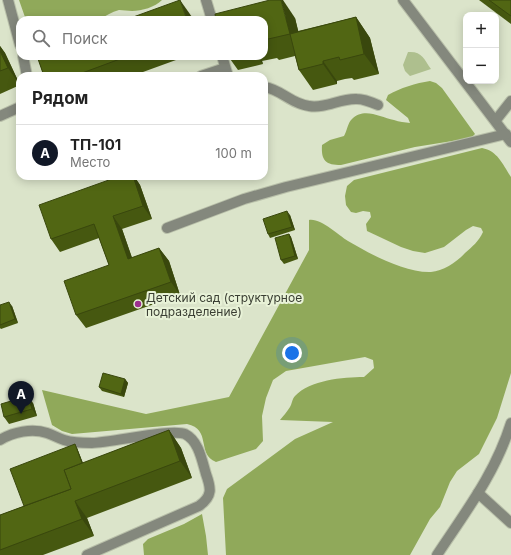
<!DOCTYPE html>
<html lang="ru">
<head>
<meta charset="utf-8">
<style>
  :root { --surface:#fff; --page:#f6f6f6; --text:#222; --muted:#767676; --line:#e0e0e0; --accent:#111827 }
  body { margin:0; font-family:Inter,sans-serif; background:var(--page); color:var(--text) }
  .controls { position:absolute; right:12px; top:12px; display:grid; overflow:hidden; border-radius:8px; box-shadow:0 2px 10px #0003 }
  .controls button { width:36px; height:36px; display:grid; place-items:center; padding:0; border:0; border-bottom:1px solid var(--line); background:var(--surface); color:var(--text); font:20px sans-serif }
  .you { position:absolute; left:292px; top:353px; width:14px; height:14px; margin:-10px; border:3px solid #fff; border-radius:50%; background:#1a73e8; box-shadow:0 0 0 6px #1a73e833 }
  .badge { display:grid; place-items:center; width:26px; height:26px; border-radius:50%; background:var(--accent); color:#fff; font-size:13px; font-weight:700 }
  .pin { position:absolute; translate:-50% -33px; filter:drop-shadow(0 1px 2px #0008) }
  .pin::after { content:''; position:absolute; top:21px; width:14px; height:12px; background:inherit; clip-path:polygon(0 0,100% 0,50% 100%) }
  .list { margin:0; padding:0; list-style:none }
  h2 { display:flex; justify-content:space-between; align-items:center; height:52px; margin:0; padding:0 16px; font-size:17px }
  h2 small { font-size:13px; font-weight:400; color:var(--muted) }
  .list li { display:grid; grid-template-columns:26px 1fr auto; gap:12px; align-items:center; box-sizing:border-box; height:56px; padding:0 16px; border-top:1px solid var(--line) }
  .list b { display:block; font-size:15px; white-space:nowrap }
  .list p { margin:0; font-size:13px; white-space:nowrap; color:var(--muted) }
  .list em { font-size:13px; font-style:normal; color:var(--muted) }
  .icon { flex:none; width:22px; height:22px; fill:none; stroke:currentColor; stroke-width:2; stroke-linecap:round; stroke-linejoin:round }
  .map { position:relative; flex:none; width:511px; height:555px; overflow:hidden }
  .search { position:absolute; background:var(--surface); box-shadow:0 2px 10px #0003; left:16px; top:16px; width:252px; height:44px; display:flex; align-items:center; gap:10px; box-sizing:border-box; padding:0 14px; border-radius:12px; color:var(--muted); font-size:15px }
  .panel { position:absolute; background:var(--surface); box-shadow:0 2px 10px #0003; left:16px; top:72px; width:252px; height:108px; border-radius:12px }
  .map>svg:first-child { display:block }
  .green { fill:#aebf8e }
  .forest { fill:#90a95a }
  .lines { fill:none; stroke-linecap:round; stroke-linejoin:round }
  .minor-casing { stroke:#b8bfa9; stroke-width:12 }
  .minor { stroke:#84887d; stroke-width:10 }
  .wall { fill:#465810 }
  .shaded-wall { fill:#39470d }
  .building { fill:#516613; stroke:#39470d }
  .poi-dot { fill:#9c2e8e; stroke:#e8f2d7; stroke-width:1.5 }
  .labels { text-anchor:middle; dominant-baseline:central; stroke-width:4; stroke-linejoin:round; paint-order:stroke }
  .poi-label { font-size:12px; fill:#3a3e33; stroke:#e8f2d7; text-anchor:start }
</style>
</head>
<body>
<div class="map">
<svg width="511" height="555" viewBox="0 0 511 555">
  <rect width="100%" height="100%" fill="#dbe4ca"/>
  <path class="green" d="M408,52C422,51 424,59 431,69L410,76L405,71L403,65Z"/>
  <g class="forest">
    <path d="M19,0H162C155,7 142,11 132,11C128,11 123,10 119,10C112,12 105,16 99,20H26Z"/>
    <path d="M430,81L436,83L442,88L475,134L471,138L415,147L341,165C326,165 321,161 322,145L330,140L344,136C347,131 348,122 352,119C364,107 380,117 394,120C399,122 405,122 410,123L408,118L386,100L388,95C400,88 416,83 430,81Z"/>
    <path d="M482,148C498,151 503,165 511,177V373L497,418L479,454L457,471L450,482L440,507L430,519L410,555H226L223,498L227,489L295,439L333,422L280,420C283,416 287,412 290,407C292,404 292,399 295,396C310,380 343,377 364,377L374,368L373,360L365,357L286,371L273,380L266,398L262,416L263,441L256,449L216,462C196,454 212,429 187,424L72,434L62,431L52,425L42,390L146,414L229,397L309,250V220C321,218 338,235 348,241C370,254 405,273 431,272C443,271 457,262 465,253C472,247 479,241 483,232L481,228L473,226L466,230L444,247L425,253L413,251L401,247L367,231L366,224L371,217L370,212L363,211L356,213L351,212L346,205L345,196L347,186L354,180Z"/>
    <polygon points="202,514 206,536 208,555 144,555 143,544 148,539 184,524"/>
  </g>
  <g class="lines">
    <g class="minor-casing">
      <g id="minor">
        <polyline points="8,0 20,45"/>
        <polyline points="206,0 212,20"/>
        <polyline points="403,0 511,142"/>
        <polyline points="23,56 27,76"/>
        <polyline points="222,56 228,76"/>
        <polyline points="201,76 225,68"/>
        <path d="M264,87C281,89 291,104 309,106C326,109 340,98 357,99C364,99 371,102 378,105"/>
        <polyline points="0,116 20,107"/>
        <polyline points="496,120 511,101"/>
        <polyline points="167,228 244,199 286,187 506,134"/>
        <path d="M0,440C13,432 32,428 47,433C53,435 58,438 64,440C73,443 82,443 92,443C111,443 172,428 185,434C199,441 202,461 206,474C211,488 213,496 199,506L87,555"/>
        <polyline points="478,493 511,523"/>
        <path d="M437,555C466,511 495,474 511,423"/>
      </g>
    </g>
    <use href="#minor" class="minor"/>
  </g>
  <g class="wall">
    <polygon points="479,0 511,0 511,24"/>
    <polygon points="356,17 370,38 379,74 354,80 352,78 345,79 337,81 337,84 313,90 299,70 295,56 279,60 277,58 262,61 263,64 238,70 228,56 264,56 264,20 295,18 298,31"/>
    <polygon points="0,46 5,53 20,85 0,94"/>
    <polygon points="37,56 187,56 132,76 44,76"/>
    <polygon points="120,176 134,176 140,185 152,219 122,229 132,258 159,248 169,261 180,295 86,328 76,315 109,265 99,238 60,252 51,239"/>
    <polygon points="290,215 295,230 270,238 268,234"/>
    <polygon points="289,234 291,237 298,259 284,264 281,260"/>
    <polygon points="0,305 12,306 18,323 1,329 0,328"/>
    <polygon points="125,379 128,383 124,397 102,391 99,387"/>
    <polygon points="33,403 37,416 9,424 4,417"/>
    <polygon points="169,430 181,448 192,478 87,518 94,536 43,555 0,555 0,515 24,506 77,448 83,463"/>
  </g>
  <g class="shaded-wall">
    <polygon points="180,0 192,17 193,20 187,20"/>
    <polygon points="281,0 283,0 295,18 304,54 290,34"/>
    <polygon points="356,17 370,38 379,74 364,54"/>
    <polygon points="0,46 5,53 20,85 8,68 0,51"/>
    <polygon points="257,56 258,56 262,61 263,64"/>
    <polygon points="323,61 337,81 337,84 323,64"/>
    <polygon points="133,176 134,176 140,185 152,219 143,206"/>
    <polygon points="287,211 290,215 295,230 292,227"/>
    <polygon points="113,216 122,229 137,272 128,259"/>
    <polygon points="289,234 291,237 298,259 295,256"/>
    <polygon points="159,248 169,261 180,295 171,282"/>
    <polygon points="9,302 12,306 18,323 15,319"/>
    <polygon points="125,379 128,383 124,397 121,394"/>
    <polygon points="28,396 33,403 37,416 32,409"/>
    <polygon points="169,430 181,448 192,478 180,461"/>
    <polygon points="75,444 77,448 90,482 87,478"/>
    <polygon points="75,501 87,518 94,536 82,519"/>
  </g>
  <g class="building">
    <polygon points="180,0 187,20 125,20"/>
    <polygon points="270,0 281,0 290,34 264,40 264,20 216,20 215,14"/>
    <polygon points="489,0 511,0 511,16"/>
    <polygon points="356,17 364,54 340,60 339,57 323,61 323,64 299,70 290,34"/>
    <polygon points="0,51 8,68 0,71"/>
    <polygon points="37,56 128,56 74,76 44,76"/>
    <polygon points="120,176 133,176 143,206 113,216 128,259 159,248 171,282 76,315 64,281 109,265 94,224 51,239 39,205"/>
    <polygon points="287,211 292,227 268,234 263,219"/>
    <polygon points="289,234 295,256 281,260 275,238"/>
    <polygon points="9,302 15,319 0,325 0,305"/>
    <polygon points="103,373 125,379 121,394 99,387"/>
    <polygon points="28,396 32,409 4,417 1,404"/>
    <polygon points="169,430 180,461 75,501 82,519 0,550 0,515 71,489 64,470"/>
    <polygon points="75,444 82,463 64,470 71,489 24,506 10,469"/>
  </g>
  <circle class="poi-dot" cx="138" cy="304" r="4"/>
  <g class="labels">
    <g class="poi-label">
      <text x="146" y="297">Детский сад (структурное<tspan x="146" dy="14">подразделение)</tspan></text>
    </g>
  </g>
</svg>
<div class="controls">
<button>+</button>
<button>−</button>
</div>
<div class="you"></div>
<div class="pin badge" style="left:21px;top:414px">A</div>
<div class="search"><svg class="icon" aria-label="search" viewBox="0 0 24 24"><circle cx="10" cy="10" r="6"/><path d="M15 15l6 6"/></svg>Поиск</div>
<section class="panel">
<h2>Рядом<small></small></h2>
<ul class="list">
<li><span class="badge">A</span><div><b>ТП-101</b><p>Место</p></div><em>100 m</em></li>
</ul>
</section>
</div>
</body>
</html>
